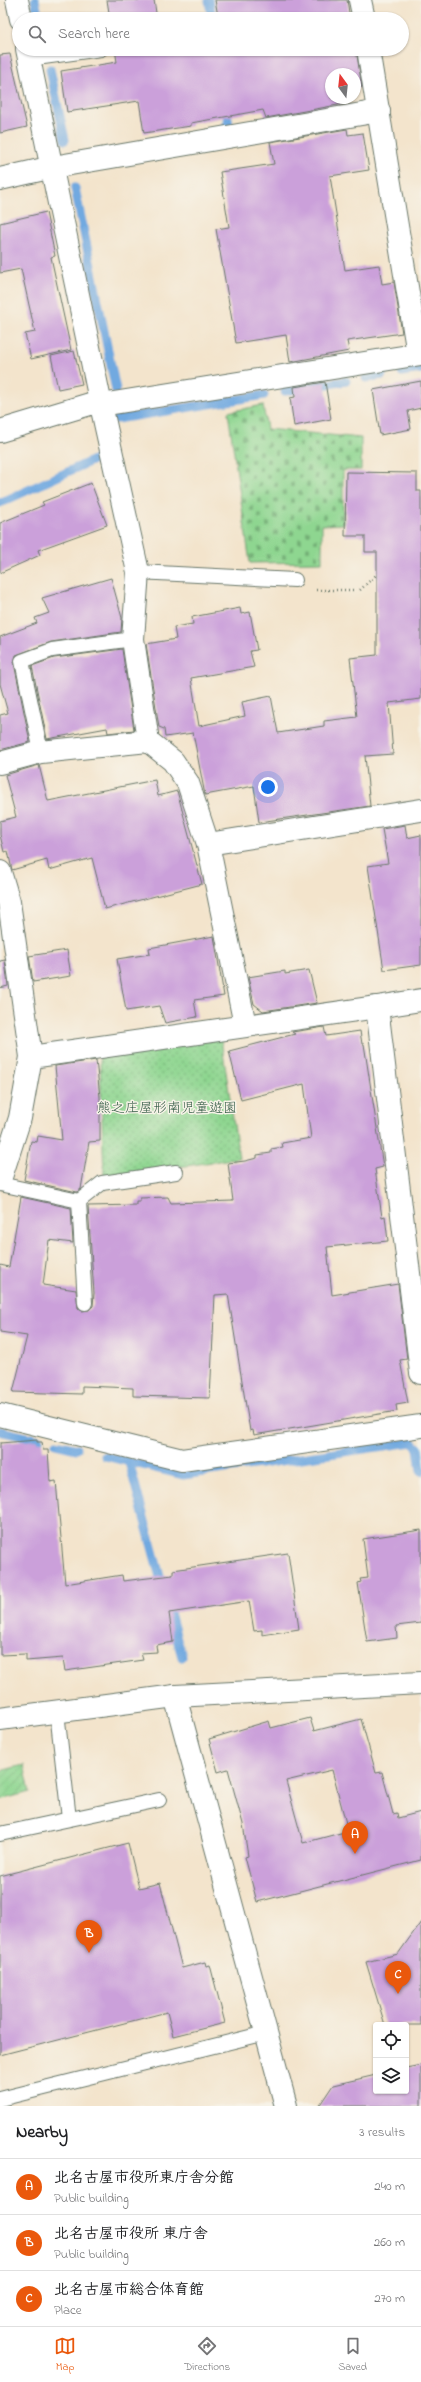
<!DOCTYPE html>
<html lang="en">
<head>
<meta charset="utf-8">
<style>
  :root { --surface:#fff; --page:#f6f6f6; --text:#202124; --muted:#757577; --line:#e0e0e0; --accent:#ea580c }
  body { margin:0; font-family:"Indie Flower","Klee One",sans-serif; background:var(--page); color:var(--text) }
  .controls { position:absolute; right:12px; bottom:12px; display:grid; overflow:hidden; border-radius:4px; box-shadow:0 1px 3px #0004 }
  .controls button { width:36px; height:36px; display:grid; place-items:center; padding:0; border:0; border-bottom:1px solid var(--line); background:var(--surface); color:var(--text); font:20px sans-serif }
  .compass { position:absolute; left:325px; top:68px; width:36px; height:36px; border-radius:50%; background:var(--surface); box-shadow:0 1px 3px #0004; rotate:345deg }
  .you { position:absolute; left:268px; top:787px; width:14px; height:14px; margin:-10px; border:3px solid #fff; border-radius:50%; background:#1a73e8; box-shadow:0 0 0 6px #1a73e833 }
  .badge { display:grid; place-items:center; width:26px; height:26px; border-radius:50%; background:var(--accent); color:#fff; font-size:13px; font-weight:700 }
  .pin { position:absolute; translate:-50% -33px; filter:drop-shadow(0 1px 2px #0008) }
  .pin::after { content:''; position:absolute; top:21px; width:14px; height:12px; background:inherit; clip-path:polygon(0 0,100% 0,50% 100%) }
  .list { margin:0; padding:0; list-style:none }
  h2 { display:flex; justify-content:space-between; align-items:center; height:52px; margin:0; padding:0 16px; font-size:17px }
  h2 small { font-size:13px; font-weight:400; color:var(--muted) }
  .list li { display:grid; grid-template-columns:26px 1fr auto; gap:12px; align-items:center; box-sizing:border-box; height:56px; padding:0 16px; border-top:1px solid var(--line) }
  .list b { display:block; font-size:15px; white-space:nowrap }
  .list p { margin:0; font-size:13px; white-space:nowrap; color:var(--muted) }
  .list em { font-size:13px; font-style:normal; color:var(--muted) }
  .icon { flex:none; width:22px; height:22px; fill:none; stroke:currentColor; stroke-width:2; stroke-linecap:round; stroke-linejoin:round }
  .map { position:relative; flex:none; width:421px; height:2106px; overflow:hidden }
  .search { position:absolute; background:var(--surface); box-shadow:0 1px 3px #0004; left:12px; right:12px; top:12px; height:44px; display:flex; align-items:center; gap:10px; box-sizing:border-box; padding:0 14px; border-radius:22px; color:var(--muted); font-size:15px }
  .sheet { height:220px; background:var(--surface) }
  nav { display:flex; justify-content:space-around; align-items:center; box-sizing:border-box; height:56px; border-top:1px solid var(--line); background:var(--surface); font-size:11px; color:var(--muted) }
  nav a { display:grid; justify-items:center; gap:2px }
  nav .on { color:var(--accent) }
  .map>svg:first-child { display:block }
  .cemetery { fill:url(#cemetery-stones); stroke:#568a62 }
  .park { fill:url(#park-dots); stroke:#568a62 }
  .garden { fill:url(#garden-furrows); stroke:#568a62 }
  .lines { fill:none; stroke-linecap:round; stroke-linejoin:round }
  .stream { stroke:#71a9e0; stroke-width:9 }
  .building { fill:#cba0da; fill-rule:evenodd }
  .service-casing { stroke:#697769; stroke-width:16 }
  .minor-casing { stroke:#697769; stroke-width:24 }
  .tertiary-casing { stroke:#697769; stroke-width:24 }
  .path { stroke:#697769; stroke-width:2.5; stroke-dasharray:1 3; stroke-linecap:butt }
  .service { stroke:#fff; stroke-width:14 }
  .minor { stroke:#fff; stroke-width:22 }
  .tertiary { stroke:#fff; stroke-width:22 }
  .labels { text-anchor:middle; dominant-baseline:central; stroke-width:3; stroke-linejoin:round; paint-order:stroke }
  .park-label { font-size:14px; fill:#355c46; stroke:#f7f3e8 }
</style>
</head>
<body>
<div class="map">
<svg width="421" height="2106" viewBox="0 0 421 2106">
  <defs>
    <pattern id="cemetery-stones" width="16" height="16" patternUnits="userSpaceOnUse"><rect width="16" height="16" fill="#8ed690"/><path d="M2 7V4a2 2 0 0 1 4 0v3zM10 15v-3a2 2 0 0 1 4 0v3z" fill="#73af76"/></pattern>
    <pattern id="park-dots" width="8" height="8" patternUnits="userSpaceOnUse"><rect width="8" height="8" fill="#8ed690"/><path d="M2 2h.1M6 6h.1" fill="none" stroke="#73af76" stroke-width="1.8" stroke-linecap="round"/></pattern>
    <pattern id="garden-furrows" width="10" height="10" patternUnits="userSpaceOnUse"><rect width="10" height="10" fill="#8ed690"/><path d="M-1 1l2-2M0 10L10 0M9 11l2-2" fill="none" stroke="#73af76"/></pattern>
  </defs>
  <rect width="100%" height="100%" fill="#f7f3e8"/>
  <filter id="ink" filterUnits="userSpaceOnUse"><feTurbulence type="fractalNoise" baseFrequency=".025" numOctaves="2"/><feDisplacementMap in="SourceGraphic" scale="8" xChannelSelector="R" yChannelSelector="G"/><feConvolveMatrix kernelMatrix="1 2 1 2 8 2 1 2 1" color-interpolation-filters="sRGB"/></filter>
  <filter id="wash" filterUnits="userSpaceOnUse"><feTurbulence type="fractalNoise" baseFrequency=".012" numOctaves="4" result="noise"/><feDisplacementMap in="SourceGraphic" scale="16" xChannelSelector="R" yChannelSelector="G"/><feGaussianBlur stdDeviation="0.9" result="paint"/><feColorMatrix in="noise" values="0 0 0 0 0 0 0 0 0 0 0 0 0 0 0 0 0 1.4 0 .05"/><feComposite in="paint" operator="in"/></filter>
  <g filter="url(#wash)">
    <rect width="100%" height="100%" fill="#f3e4cc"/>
    <polygon class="cemetery" points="263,405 267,429 361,438 361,470 343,470 343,524 322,525 322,562 250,563 228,412"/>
    <polygon class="park" points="221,1039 239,1158 104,1178 100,1057"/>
    <polygon class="garden" points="24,1765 30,1792 0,1800 0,1771"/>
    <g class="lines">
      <g class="stream">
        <polyline points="35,0 39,19"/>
        <polyline points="209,0 212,19"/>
        <polyline points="50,69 65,140"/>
        <polyline points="226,106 229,126 226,126"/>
        <polyline points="75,188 116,390"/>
        <polyline points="402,372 421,369"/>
        <polyline points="366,378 382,375"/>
        <polyline points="285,391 346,381"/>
        <polyline points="117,419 264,395"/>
        <polyline points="0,503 100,457"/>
        <polyline points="0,1431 39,1440"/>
        <polyline points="56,1444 77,1449"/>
        <polyline points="105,1456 183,1475 412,1442 418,1448 421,1471"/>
        <polyline points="129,1462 163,1588"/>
        <polyline points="167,1602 182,1657"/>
      </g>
    </g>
    <g id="blocks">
      <g class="building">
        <polygon points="107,0 154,0 157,19 110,19"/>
        <polygon points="215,0 347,0 350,19 202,19 218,16"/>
        <polygon points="115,49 356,49 362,87 355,88 355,74 331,74 331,98 342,98 343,104 266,118 263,110 191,123 191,126 144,133 139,101 67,112 61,71 117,62"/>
        <polygon points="10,54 27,127 0,133 0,55"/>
        <polygon points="347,129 348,135 363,133 369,170 330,176 345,270 379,265 382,284 394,282 402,333 347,341 349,351 290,362 286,335 236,343 216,229 229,227 220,172 274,164 270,142"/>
        <polygon points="46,212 55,256 51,257 71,350 31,359 25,334 35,332 21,269 0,273 0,223"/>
        <polygon points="74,351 82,384 58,389 51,356"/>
        <polygon points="421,381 421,408 408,411 411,429 380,435 373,390"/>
        <polygon points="325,382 331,419 294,426 290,398 295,397 294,387"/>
        <polygon points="346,472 417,473 417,491 421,491 421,699 389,703 393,754 365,756 370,806 259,822 254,786 205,795 193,733 165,737 164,729 159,727 146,644 176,639 174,627 193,624 192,617 240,608 241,614 250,612 257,650 250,651 254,667 191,678 199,726 245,716 242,702 271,696 278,733 324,726 324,721 357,717 350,658 377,655 377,552 365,552 365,536 345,536"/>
        <polygon points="91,483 107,525 38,550 40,555 0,573 0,523 44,505 42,502"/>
        <polygon points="111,578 122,618 121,632 51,642 16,655 14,663 30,742 0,750 0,715 8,713 0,684 0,637 37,623 35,618 49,613 42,598"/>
        <polygon points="122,649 134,730 108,733 107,728 47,739 32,666 54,658"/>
        <polygon points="39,765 48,801 155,780 158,796 177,791 202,884 105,909 92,858 49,870 47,860 12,870 8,851 4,852 0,835 0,821 16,817 5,775"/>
        <polygon points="405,825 407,838 421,835 421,965 384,970 368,866 388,863 382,829"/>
        <polygon points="214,936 224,996 194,1000 197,1017 165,1023 159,1006 126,1011 117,959 150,954 149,948"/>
        <polygon points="67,950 71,976 33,982 29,956"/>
        <polygon points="5,960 8,986 0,988 0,961"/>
        <polygon points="309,970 317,1003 263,1011 254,1004 248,977 285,971 285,974"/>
        <polygon points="324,1027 326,1036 360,1031 362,1044 364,1044 383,1167 375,1169 382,1217 385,1216 388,1241 327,1247 332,1295 398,1284 407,1359 400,1360 408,1403 396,1405 397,1411 254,1435 253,1430 250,1431 228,1294 215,1295 210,1398 133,1396 133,1388 82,1386 82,1394 13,1392 27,1336 0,1332 0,1265 9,1267 21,1197 71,1208 73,1243 49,1240 43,1285 76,1290 78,1308 82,1311 89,1310 93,1306 94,1293 88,1206 136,1205 136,1201 140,1201 140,1198 168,1197 171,1203 233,1201 228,1163 245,1161 257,1158 257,1155 271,1153 271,1149 283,1147 282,1143 311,1138 304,1084 241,1100 229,1051 295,1034 292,1032"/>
        <polygon points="96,1060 100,1097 100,1141 89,1142 81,1189 77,1192 24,1180 31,1141 37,1142 38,1136 62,1140 55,1066"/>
        <polygon points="37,1440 37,1442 42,1442 43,1450 48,1450 50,1482 56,1481 65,1584 122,1575 123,1581 173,1575 173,1570 288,1553 299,1629 262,1635 262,1630 254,1631 249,1601 169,1613 173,1642 156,1645 157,1652 141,1653 143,1660 65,1671 63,1658 26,1661 26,1654 0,1655 0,1443"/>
        <polygon points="421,1530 421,1623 396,1626 397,1638 367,1642 358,1583 361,1582 360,1579 368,1578 363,1539"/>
        <path d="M310,1718L314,1731L361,1719L376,1773L382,1772L393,1814L397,1813L398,1818L421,1812V1860L257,1902L245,1857L248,1856L243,1824L228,1769L218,1772L209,1739L269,1721L271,1728ZM332,1770L348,1831L303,1843L286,1781Z"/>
        <polygon points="128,1843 139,1888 160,1883 182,1968 205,1962 206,1966 210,1965 225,2023 173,2036 167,2012 0,2055 0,1876"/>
        <polygon points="421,1922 421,2025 385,2025 366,1962 398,1954"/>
        <polygon points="421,2065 421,2106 319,2106 333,2085 376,2075 376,2091 406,2091 406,2068"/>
      </g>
    </g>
  </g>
  <g filter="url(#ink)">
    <use href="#blocks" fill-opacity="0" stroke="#697769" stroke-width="1"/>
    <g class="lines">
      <g class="service-casing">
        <g id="service">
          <polyline points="29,59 101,49"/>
          <polyline points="138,572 295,580"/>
          <polyline points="41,752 22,661 52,650 133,639"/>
          <polyline points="0,1184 79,1201 85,1303"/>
          <polyline points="79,1201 102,1183 176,1172"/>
          <polyline points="57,1712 69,1819"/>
          <polyline points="0,1834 159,1800"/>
          <polyline points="0,2099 266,2033"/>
        </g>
      </g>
      <g class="minor-casing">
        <g id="minor">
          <polyline points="17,0 21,19"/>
          <polyline points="360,0 364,19"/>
          <polyline points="27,49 101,405 138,572 133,639 148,741 173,761 188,783 208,844 245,1025"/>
          <polyline points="368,49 418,354"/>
          <polyline points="0,179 53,167 379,111"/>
          <polyline points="101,405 421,354"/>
          <polyline points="0,431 100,401"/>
          <polyline points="0,763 41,752 148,741"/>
          <polyline points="208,844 421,810"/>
          <polyline points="0,872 9,902 31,1057 20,1118 0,1180"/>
          <polyline points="377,1007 421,1000"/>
          <polyline points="31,1057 377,1007 421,1373"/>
          <polyline points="0,1415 182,1460 421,1426"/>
          <polyline points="175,1696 286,2106"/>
        </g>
      </g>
      <g class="tertiary-casing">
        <polyline id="tertiary" points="0,1719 175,1696 421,1683"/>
      </g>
      <polyline class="path" points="316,590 360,590 377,574"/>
      <use href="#service" class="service"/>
      <use href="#minor" class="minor"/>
      <use href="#tertiary" class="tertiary"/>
    </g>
  </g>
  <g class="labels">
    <g class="park-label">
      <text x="167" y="1108">熊之庄屋形南児童遊園</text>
    </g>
  </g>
</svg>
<div class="controls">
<button><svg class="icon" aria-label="locate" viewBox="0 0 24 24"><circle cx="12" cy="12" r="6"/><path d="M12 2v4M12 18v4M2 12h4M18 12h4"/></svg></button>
<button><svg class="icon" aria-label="layers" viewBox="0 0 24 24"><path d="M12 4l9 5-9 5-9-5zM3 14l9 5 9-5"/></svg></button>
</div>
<svg class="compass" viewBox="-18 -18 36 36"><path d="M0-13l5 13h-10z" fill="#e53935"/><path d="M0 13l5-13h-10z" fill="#757577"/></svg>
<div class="you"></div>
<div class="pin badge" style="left:355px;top:1854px">A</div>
<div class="pin badge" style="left:89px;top:1953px">B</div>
<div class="pin badge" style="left:398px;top:1994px">C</div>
<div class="search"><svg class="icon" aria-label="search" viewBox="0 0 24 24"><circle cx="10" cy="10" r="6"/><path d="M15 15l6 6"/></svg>Search here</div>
</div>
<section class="sheet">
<h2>Nearby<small>3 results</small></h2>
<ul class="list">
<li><span class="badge">A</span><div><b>北名古屋市役所東庁舎分館</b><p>Public building</p></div><em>240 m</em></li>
<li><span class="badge">B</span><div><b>北名古屋市役所 東庁舎</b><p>Public building</p></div><em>260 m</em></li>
<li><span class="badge">C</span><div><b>北名古屋市総合体育館</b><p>Place</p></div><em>270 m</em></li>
</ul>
</section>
<nav>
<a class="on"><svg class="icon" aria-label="map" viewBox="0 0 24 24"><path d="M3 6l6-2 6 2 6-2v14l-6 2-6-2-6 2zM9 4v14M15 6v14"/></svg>Map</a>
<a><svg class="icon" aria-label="directions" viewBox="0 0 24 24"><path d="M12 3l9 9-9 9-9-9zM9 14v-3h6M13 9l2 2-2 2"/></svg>Directions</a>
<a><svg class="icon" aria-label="saved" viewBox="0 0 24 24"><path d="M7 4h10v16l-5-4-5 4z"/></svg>Saved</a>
</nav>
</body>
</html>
